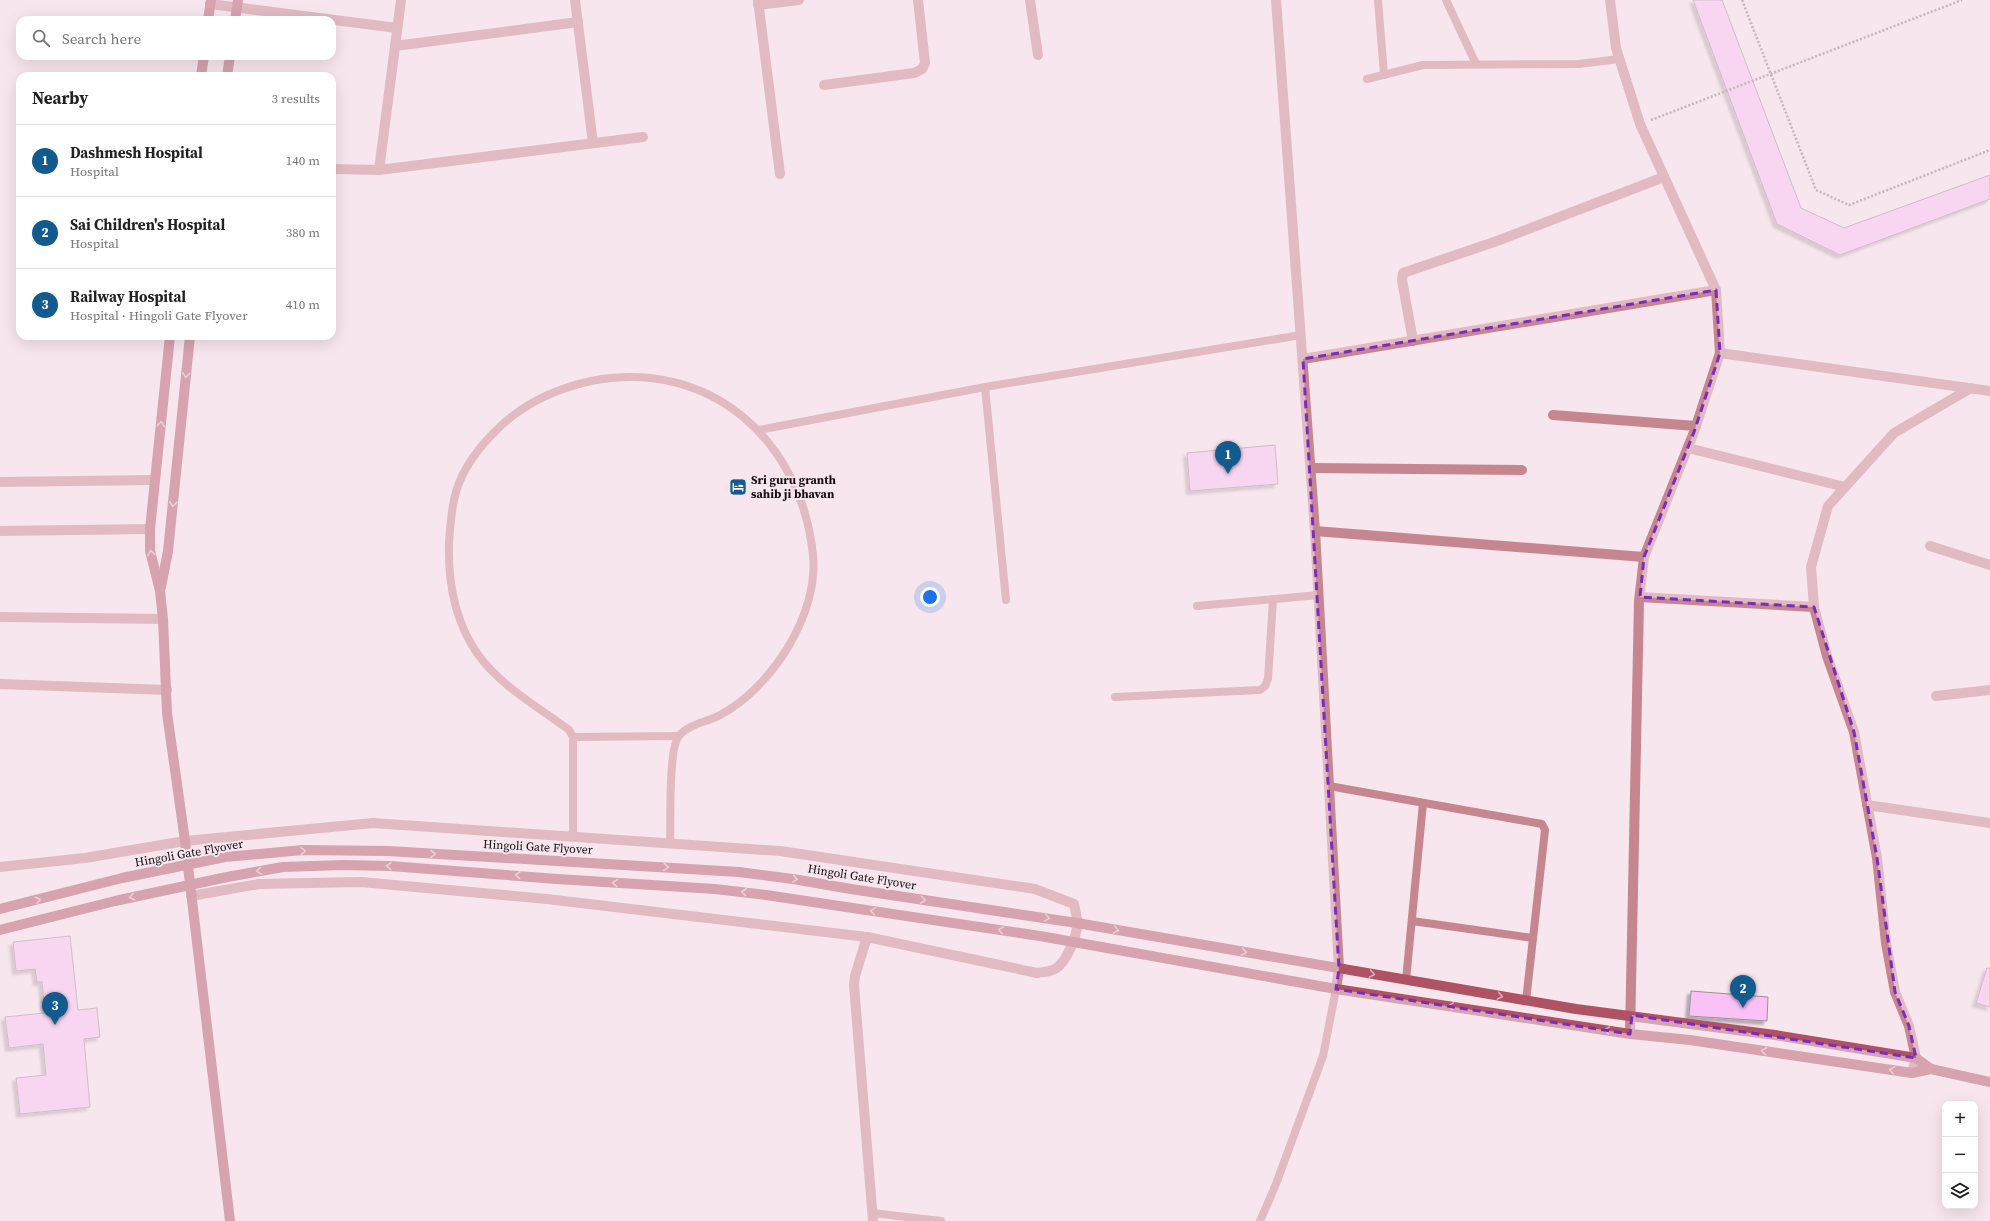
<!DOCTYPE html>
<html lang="en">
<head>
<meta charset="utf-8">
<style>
  :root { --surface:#fff; --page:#f6f6f6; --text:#222; --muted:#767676; --line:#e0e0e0; --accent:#135b8f }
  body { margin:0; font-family:"Source Serif 4",serif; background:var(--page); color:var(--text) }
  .controls { position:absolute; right:12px; bottom:12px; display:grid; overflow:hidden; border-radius:8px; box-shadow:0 4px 16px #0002 }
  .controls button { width:36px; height:36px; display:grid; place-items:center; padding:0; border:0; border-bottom:1px solid var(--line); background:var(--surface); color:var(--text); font:20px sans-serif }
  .you { position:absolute; left:930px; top:597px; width:14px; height:14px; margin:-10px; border:3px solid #fff; border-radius:50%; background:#1a73e8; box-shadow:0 0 0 6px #1a73e833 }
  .badge { display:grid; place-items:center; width:26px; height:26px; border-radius:50%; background:var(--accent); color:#fff; font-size:13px; font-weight:700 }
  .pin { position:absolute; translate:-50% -33px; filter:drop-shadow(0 1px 2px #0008) }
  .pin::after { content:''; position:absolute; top:21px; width:14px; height:12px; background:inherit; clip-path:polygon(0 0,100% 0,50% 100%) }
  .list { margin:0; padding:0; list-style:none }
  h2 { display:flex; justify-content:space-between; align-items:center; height:52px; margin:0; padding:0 16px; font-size:17px }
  h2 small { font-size:13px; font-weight:400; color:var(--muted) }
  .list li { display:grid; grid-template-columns:26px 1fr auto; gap:12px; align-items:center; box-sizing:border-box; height:72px; padding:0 16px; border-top:1px solid var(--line) }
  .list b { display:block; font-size:15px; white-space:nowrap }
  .list p { margin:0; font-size:13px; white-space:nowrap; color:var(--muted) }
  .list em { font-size:13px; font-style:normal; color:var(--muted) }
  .icon { flex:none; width:22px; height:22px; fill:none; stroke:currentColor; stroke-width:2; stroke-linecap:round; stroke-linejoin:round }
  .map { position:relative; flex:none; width:1990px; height:1221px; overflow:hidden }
  .search { position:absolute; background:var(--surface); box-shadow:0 4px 16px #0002; left:16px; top:16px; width:320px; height:44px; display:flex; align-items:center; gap:10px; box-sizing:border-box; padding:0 14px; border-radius:12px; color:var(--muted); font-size:15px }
  .panel { position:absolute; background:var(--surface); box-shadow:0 4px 16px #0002; left:16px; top:72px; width:320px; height:268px; border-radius:12px }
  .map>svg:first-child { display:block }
  .building { fill:#f9c1f6; stroke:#9b8f9a; filter:url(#shadow) }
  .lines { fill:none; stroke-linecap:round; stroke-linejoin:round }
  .path { stroke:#877c81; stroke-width:2.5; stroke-dasharray:2 2; stroke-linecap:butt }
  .service { stroke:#c6868f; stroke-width:8 }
  .minor { stroke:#c6868f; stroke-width:10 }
  .tertiary { stroke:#c6868f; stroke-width:10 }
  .secondary { stroke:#ae5264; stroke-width:10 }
  .secondary-bridge { stroke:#ae5264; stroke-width:10 }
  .oneway { stroke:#ddb2bd }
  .marked { fill:none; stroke:#7b2cbf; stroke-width:3; stroke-dasharray:8 5; stroke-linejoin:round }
  .labels { text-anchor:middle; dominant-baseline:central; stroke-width:4; stroke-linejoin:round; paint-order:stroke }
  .poi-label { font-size:12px; font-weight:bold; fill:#130e10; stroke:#f7e6ed; text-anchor:start }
  .street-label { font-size:12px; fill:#130e10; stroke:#f7e6ed }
</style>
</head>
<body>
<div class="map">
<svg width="1990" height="1221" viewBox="0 0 1990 1221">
  <defs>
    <filter id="shadow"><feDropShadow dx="-3.5" dy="3.5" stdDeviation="1" flood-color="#0004"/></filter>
  </defs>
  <rect width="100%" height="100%" fill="#f7e6ed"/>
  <g class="building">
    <polygon points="1693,0 1722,0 1801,208 1844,228 1990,175 1990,199 1840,255 1777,224"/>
    <polygon points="1275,445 1278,484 1190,491 1187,453"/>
    <polygon points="70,936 78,1010 97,1008 100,1037 84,1039 90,1107 20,1114 16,1078 46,1075 43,1044 9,1048 5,1017 45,1013 42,982 37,982 35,969 16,971 13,942"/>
    <polygon points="1987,968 1990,968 1990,1007 1976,1003"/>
    <polygon points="1691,991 1768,997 1767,1021 1689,1016"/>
  </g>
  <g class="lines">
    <g class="path">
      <polyline points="1742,0 1816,190 1849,205 1990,150"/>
      <polyline points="1651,120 1962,0"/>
    </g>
    <g class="service">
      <polyline points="1378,0 1384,75"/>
      <polyline points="1446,0 1476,64"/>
      <polyline points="1367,79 1423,65 1579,64 1619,59"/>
      <polyline points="985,387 1006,600"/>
      <polyline points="759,430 985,387 1301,335"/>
      <polyline points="1197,606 1319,595"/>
      <polyline points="1115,697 1260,690 1265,686 1268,679 1273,599"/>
      <polyline points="573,737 678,736"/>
      <polyline points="1329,786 1542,824 1545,830 1526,1001"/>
      <path d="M573,837V737L569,730C538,707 499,685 477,653C455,621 448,582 449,544C450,526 451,509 456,492C464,464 483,442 504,423C529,401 559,388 591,381C709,358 801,439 813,555C819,615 771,688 720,715C708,722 688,724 679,736C668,749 671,823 670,843"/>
      <polyline points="1412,921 1533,938"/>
      <polyline points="1406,980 1423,803"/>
      <polyline points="872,1213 941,1221"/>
      <polyline points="1260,1221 1276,1184 1323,1056 1336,989"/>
    </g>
    <g class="minor">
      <polyline points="575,0 593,143"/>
      <polyline points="758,0 780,174"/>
      <polyline points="1030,0 1038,55"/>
      <polyline points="1276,0 1315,531 1339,969 1336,989"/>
      <polyline points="1610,0 1616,48 1640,124 1716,290 1720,353 1694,432 1644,557 1639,601 1630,1034"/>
      <polyline points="210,4 397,28"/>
      <polyline points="758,5 799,0"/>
      <polyline points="395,46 578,22"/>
      <polyline points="824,85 914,73 922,69 925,63 918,0"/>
      <polyline points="332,169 379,170 643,137"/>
      <polyline points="379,170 401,0"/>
      <polyline points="1413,341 1402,280 1403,273 1497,241 1664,177"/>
      <polyline points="1720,353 1990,391"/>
      <polyline points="1303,359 1716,290"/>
      <polyline points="1553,415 1696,426"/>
      <polyline points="1688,448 1845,487"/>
      <polyline points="1311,468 1522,470"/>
      <polyline points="0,482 155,480"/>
      <polyline points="0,531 150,529"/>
      <polyline points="1315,531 1644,557"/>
      <polyline points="1930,546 1990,565"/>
      <polyline points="1640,597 1814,607"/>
      <polyline points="0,617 163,619"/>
      <polyline points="0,684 167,690"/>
      <polyline points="1936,696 1990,690"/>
      <polyline points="1867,805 1990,823"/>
      <polyline points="867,937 855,976 854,985 873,1221"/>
      <polyline points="1912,1073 1916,1058 1909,1026 1895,992 1886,943 1877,858 1854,732 1827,656 1814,607 1811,567 1828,506 1894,433 1971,388"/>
    </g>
    <path class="tertiary" d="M0,867L85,858L185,841L373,823L780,851L1035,889L1074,904C1075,910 1077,916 1077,922C1078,935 1066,963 1055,969C1049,972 1043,972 1037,973L867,937L547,899L361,882L259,884L191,896"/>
    <g class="secondary">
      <polyline points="208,20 211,0"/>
      <polyline points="235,20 238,0"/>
      <polyline points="201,76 204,56"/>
      <polyline points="227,76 230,56"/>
      <polyline points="170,336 150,529 150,551 160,591 163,619 167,713 185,841 230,1221"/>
      <polyline points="161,587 168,551 190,336"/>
      <polyline points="557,861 739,872 793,879 851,889 1077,923 1576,1009 1775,1035 1916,1058 1931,1069"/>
      <polyline points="557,879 715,889 766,895 1040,936 1336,989 1630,1034 1690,1040 1912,1073 1931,1069 1990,1082"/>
    </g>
    <g class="secondary-bridge">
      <polyline points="0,909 122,878 225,857 303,850 388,851 557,861"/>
      <polyline points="0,930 115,901 227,877 283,867 342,865 390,866 557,879"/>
    </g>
  </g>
  <defs><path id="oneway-chevron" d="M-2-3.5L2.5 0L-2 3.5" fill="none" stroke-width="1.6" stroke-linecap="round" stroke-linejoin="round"/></defs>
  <g class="oneway">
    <use href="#oneway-chevron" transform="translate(186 375) rotate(96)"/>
    <use href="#oneway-chevron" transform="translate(161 424) rotate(-84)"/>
    <use href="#oneway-chevron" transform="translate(173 504) rotate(96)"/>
    <use href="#oneway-chevron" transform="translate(151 553) rotate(-99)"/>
    <use href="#oneway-chevron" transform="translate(303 851) rotate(-2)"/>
    <use href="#oneway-chevron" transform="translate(433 854) rotate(3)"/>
    <use href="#oneway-chevron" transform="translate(389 866) rotate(-178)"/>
    <use href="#oneway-chevron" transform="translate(666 867) rotate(3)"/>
    <use href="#oneway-chevron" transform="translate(259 871) rotate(171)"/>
    <use href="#oneway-chevron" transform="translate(518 875) rotate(-175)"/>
    <use href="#oneway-chevron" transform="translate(795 879) rotate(9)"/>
    <use href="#oneway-chevron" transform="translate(615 883) rotate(-175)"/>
    <use href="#oneway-chevron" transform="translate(744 892) rotate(-174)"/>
    <use href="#oneway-chevron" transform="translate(132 897) rotate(168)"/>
    <use href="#oneway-chevron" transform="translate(38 900) rotate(-14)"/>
    <use href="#oneway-chevron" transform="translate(923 900) rotate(8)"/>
    <use href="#oneway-chevron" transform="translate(873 911) rotate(-171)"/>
    <use href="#oneway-chevron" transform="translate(1047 918) rotate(9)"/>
    <use href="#oneway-chevron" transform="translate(1001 930) rotate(-171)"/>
    <use href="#oneway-chevron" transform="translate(1116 930) rotate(10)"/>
    <use href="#oneway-chevron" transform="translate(1244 952) rotate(10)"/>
    <use href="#oneway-chevron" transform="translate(1372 974) rotate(10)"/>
    <use href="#oneway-chevron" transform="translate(1500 996) rotate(10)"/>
    <use href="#oneway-chevron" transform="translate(1451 1006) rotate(-171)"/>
    <use href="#oneway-chevron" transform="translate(1607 1030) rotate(-171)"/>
    <use href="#oneway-chevron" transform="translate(1764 1051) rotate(-172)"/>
    <use href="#oneway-chevron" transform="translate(1892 1070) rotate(-171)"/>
  </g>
  <path d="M0 0H1990V1221H0ZM1716,290L1720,353L1694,432L1644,557L1640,597L1814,607L1854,732L1877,858L1895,992L1909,1026L1916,1058L1632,1015L1630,1034L1336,989L1339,969L1303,359Z" fill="#f7e6ed" fill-opacity=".55" fill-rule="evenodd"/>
  <path class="marked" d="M1716,290L1720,353L1694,432L1644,557L1640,597L1814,607L1854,732L1877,858L1895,992L1909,1026L1916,1058L1632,1015L1630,1034L1336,989L1339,969L1303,359Z"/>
  <defs>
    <g id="hotel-square" transform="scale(0.9)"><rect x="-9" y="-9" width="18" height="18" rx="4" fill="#135b8f" stroke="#f7e6ed"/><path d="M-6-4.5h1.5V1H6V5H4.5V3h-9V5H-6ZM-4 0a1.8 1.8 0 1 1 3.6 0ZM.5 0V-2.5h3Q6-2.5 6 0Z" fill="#fff"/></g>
  </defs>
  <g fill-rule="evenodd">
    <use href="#hotel-square" x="738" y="487"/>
  </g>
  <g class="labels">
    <g class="poi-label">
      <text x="751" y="480">Sri guru granth<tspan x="751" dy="14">sahib ji bhavan</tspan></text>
    </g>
    <g class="street-label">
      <text transform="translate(538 847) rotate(3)">Hingoli Gate Flyover</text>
      <text transform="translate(189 853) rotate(-10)">Hingoli Gate Flyover</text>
      <text transform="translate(862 877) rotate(9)">Hingoli Gate Flyover</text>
    </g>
  </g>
</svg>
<div class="controls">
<button>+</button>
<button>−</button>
<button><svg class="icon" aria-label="layers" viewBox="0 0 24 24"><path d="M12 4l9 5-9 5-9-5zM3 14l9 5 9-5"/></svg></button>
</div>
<div class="you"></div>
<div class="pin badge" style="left:1228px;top:474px">1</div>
<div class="pin badge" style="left:1743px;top:1008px">2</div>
<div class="pin badge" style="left:55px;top:1025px">3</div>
<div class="search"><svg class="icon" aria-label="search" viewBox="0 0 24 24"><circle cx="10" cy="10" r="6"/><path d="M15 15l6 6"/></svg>Search here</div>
<section class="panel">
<h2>Nearby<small>3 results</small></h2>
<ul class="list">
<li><span class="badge">1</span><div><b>Dashmesh Hospital</b><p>Hospital</p></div><em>140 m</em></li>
<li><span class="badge">2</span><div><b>Sai Children's Hospital</b><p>Hospital</p></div><em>380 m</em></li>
<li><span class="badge">3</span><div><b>Railway Hospital</b><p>Hospital · Hingoli Gate Flyover</p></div><em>410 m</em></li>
</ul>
</section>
</div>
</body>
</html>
